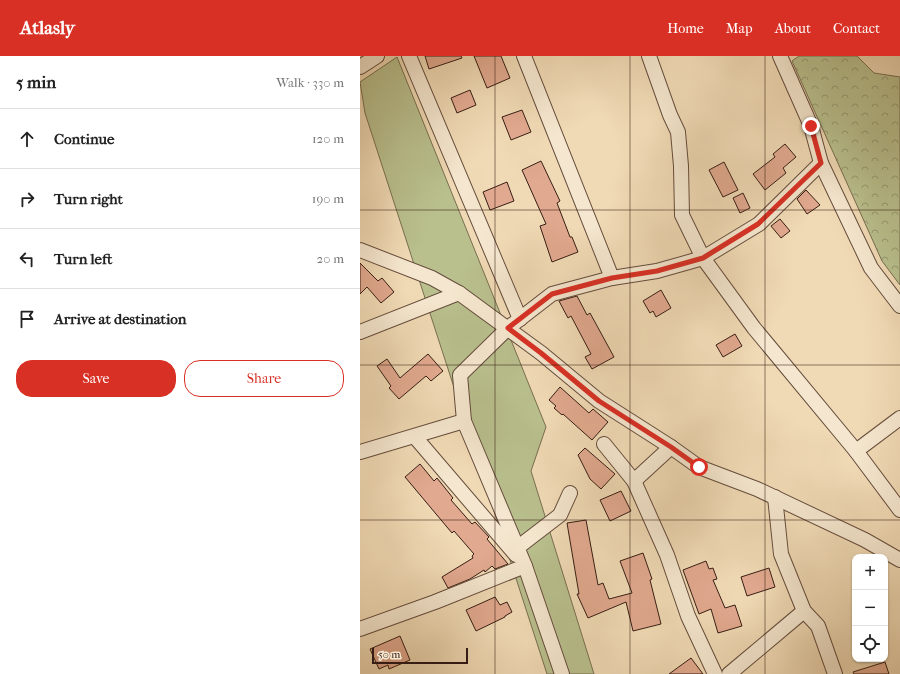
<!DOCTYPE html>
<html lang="en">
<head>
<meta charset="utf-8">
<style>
  :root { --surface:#fff; --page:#f6f6f6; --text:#222; --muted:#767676; --line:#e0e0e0; --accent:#d93025 }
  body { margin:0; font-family:"IM FELL French Canon",serif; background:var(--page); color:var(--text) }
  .controls { position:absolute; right:12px; bottom:12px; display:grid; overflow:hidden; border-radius:8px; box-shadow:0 1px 3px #0004 }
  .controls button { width:36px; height:36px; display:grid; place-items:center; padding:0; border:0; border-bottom:1px solid var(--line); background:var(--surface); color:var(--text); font:20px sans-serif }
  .scale { position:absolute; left:12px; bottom:10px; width:96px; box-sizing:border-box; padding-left:4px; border:2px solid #371d13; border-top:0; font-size:11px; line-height:14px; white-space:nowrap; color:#371d13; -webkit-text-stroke:3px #f5e7cf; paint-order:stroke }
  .stop { position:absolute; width:12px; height:12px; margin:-9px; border:3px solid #d93025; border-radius:50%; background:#fff }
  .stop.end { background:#d93025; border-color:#fff; box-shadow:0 1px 4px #0008 }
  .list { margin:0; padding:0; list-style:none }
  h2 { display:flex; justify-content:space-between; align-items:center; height:52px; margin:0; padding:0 16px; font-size:17px }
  h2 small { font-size:13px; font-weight:400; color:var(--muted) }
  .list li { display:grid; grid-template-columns:26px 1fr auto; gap:12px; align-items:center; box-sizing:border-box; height:60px; padding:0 16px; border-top:1px solid var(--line) }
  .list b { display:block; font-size:15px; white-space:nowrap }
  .list em { font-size:13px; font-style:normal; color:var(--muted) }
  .actions { display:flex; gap:8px; padding:12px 16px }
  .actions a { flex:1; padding:9px 0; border:1px solid var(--accent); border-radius:16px; text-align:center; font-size:14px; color:var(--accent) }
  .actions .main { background:var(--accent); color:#fff }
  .icon { flex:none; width:22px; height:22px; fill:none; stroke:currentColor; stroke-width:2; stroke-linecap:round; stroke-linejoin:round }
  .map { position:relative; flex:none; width:540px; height:618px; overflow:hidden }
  header { display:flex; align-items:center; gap:24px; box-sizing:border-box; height:56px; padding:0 20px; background:var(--accent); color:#fff }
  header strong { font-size:19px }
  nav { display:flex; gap:22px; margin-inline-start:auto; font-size:14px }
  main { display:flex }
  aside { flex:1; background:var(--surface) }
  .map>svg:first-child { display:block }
  .green { fill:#b9c08e; stroke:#786e50 }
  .forest { fill:url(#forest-crowns); stroke:#786e50 }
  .building { fill:#e1a98f; stroke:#371d13 }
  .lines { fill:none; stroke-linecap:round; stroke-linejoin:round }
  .minor-casing { stroke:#654c3c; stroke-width:16 }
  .minor { stroke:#f5e7cf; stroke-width:14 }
  .route { stroke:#d93025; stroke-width:5 }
  .grid { fill:none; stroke:#371d13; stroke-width:1; stroke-opacity:0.55 }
</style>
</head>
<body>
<header>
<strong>Atlasly</strong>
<nav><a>Home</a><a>Map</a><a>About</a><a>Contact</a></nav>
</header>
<main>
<aside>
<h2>5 min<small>Walk · 330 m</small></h2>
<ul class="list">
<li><svg class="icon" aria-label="ahead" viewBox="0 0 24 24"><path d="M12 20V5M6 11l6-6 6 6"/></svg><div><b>Continue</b></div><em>120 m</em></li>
<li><svg class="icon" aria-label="right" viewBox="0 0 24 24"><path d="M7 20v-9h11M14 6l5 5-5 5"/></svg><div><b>Turn right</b></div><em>190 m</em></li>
<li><svg class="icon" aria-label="left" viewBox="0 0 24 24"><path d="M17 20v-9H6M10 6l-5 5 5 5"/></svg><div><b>Turn left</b></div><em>20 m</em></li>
<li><svg class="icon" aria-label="arrive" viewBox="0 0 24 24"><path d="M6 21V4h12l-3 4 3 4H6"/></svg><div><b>Arrive at destination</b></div></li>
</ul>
<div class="actions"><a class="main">Save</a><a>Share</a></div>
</aside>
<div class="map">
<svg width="540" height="618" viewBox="0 0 540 618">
  <defs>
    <pattern id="forest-crowns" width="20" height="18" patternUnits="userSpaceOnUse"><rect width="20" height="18" fill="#b9c08e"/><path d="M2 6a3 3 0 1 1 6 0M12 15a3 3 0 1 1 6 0" fill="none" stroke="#979b73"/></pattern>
  </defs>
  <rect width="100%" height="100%" fill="#f0dab5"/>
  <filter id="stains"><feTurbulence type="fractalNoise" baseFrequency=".005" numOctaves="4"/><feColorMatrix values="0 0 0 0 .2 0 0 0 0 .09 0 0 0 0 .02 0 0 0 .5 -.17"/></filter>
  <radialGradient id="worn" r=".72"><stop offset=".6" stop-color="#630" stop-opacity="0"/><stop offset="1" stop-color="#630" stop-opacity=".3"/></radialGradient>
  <polygon class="green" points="37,1 186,371 171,415 234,618 187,618 5,57 0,26"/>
  <polygon class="forest" points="439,0 497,0 514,17 540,21 540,229 522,205 432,5"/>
  <g class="building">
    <polygon points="65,0 101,0 102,2 69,13"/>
    <polygon points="114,0 141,0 150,22 127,32"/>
    <polygon points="110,34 116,49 97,57 91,42"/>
    <polygon points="162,54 171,76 151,84 142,61"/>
    <polygon points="425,88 436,101 423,112 426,117 405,134 393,118 415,101 413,98"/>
    <polygon points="181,105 200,145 197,147 210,181 212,181 218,196 192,206 180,170 186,168 162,114"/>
    <polygon points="364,106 378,134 363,141 349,114"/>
    <polygon points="147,126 154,145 130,154 123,136"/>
    <polygon points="446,134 460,149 447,158 437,143"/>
    <polygon points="383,137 390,152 380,157 373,142"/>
    <polygon points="420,163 430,175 421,182 411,170"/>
    <polygon points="0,207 18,225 22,222 34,236 21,247 7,231 0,238"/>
    <polygon points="301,234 311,252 296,261 293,255 290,257 283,245"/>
    <polygon points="217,240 227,259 230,257 254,301 232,313 225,301 231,298 211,260 208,262 199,245"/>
    <polygon points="375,278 382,290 363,301 356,289"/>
    <polygon points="68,298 83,315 71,325 66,320 39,343 29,332 31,330 17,310 27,303 40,322"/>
    <polygon points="200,331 229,357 233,353 248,366 232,384 203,358 202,359 194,352 196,350 189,344"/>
    <polygon points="225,392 255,418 241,433 230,423 218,399"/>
    <polygon points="60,408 74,425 77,422 93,442 91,444 112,468 115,466 129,481 127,483 148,508 135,513 132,510 125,516 124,514 110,523 88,532 82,521 113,502 112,500 114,498 94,475 92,477 45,421"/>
    <polygon points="261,435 271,455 250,465 240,444"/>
    <polygon points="226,464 238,529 243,527 249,543 272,537 260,505 283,497 292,523 290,524 301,568 273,575 266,546 228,562 217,538 219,538 207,467"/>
    <polygon points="346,505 349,513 353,512 357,523 353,524 365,552 375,549 382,570 358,577 351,553 339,558 323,514"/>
    <polygon points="409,512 415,531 387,540 381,521"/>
    <polygon points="135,541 140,549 147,546 152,556 145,560 145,561 116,575 106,554"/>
    <polygon points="40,580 50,604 29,613 28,609 19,613 10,593"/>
    <polygon points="331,602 343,618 309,618"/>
    <polygon points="525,606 529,618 494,618 493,616"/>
  </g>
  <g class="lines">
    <g class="minor-casing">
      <g id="minor">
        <polyline points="49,0 160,263"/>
        <polyline points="164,0 252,222"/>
        <polyline points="289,0 310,59 318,76 321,110 322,159 343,202 394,272 496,395 540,454"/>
        <polyline points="420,0 451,70 461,107 511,212 540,250"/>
        <polyline points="0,11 17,0"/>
        <polyline points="0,194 72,222 99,237 181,297 239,345 311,391 339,411 397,433 505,484 540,504"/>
        <polyline points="0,276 99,237"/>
        <polyline points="55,381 156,499"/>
        <polyline points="244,388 274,425 307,499 328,560 355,618"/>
        <polyline points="496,395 540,362"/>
        <polyline points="0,396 104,365"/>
        <polyline points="274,425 311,391"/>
        <polyline points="415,441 421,498 444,555 458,570 475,618"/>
        <polyline points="157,492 200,459 210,437"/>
        <polyline points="0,573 75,546 165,510"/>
        <polyline points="202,618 165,510 104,365 100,319 148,272 192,238 252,222 297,215 343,202 399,168 461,107"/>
        <polyline points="369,618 444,555"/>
      </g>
    </g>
    <use href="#minor" class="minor"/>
  </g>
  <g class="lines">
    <polyline class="route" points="339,411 311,391 239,345 181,297 148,272 192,238 252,222 297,215 343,202 398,168 461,107 451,70"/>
  </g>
  <path class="grid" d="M135,0V618M270,0V618M405,0V618M0,154H540M0,309H540M0,464H540"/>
  <rect width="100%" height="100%" filter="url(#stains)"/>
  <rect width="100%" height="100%" fill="url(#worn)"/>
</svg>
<div class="controls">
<button>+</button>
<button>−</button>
<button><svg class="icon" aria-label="locate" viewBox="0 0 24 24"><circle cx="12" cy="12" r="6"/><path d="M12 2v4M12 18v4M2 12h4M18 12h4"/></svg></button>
</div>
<div class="scale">50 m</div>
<div class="stop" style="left:339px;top:411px"></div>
<div class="stop end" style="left:451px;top:70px"></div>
</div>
</main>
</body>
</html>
